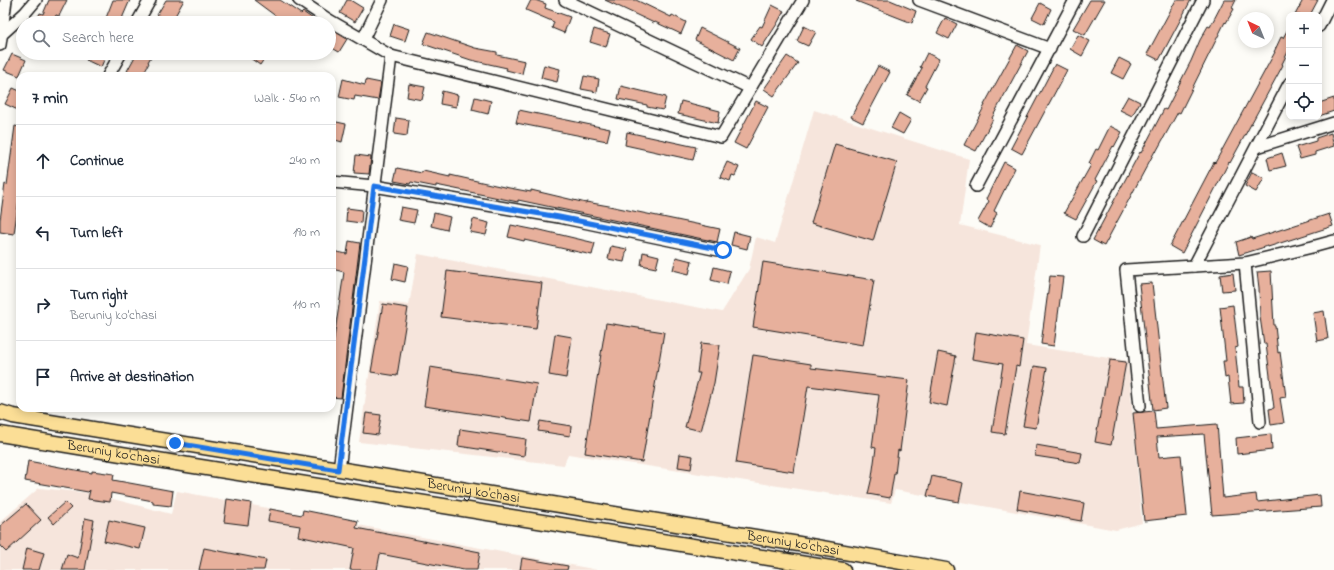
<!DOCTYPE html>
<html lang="en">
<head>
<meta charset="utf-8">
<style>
  :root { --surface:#fff; --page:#f2f2f3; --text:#1f2937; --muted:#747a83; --line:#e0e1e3 }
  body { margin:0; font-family:"Indie Flower",sans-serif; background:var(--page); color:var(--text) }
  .controls { position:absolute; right:12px; top:12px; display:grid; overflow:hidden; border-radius:8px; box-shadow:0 2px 10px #0003 }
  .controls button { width:36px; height:36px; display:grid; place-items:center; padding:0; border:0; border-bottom:1px solid var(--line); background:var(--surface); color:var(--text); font:20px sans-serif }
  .compass { position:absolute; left:1238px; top:12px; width:36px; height:36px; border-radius:50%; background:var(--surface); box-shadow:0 2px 10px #0003; rotate:317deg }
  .stop { position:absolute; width:12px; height:12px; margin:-9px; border:3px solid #1a73e8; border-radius:50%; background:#fff }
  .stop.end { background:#1a73e8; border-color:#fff; box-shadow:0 1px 4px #0008 }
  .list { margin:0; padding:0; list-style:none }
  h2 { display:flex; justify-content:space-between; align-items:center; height:52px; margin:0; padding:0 16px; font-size:17px }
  h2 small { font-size:13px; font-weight:400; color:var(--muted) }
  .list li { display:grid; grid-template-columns:26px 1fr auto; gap:12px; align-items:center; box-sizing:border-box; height:72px; padding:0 16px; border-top:1px solid var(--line) }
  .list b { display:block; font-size:15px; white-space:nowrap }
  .list p { margin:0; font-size:13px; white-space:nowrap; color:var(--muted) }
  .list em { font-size:13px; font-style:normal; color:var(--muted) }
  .icon { flex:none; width:22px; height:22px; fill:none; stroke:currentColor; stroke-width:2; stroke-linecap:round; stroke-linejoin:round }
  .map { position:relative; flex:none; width:1334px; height:570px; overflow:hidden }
  .search { position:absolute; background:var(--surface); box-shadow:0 2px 10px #0003; left:16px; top:16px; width:320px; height:44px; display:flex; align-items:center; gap:10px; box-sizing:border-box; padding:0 14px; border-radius:22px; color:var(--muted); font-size:15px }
  .panel { position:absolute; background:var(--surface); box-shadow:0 2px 10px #0003; left:16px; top:72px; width:320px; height:340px; border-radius:12px }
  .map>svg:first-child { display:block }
  .built { fill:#f6e5dc }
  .building { fill:#e7b09c; stroke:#1c1c1c }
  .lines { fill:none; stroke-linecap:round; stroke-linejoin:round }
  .minor-casing { stroke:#1c1c1c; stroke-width:14 }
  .major-casing { stroke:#1c1c1c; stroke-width:17 }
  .minor { stroke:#fdfcf7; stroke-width:11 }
  .major { stroke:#fbde96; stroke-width:14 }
  .route { stroke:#1a73e8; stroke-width:5 }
  .labels { text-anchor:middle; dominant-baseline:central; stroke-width:3.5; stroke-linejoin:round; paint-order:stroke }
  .street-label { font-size:14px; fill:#1c1c1c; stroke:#fdfcf7 }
</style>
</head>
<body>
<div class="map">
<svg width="1334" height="570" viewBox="0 0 1334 570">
  <rect width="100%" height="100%" fill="#fdfcf7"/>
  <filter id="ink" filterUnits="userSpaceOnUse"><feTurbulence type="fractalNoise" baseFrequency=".025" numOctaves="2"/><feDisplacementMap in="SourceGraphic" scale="8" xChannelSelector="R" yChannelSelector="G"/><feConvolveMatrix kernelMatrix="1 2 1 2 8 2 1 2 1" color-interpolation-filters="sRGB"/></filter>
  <g filter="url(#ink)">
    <g class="built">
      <polygon points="814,110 969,159 960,225 1040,245 1026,345 1128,361 1142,523 1116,530 895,490 891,503 568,454 564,465 359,442 380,301 409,305 418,254 722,312 749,269 756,237 775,243"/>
      <polygon points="39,488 90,493 171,514 177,491 598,570 0,570 0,522"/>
    </g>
    <g class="building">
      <polygon points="49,0 67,0 59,16 56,15 53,23 35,23 40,13 43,14"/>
      <polygon points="113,0 130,0 120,23 104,23"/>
      <polygon points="166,0 184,0 171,23 157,15"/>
      <polygon points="254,0 280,0 301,14 303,12 319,23 285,23"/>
      <polygon points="347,0 350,0 363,8 355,22 340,13"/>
      <polygon points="531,0 535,0 546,4 545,8 570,17 564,33 552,28 554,22 526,10"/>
      <polygon points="605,0 636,0 671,17 672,15 686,22 681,34 655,22 654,23"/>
      <polygon points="857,0 890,0 916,11 912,23 856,1"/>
      <polygon points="1090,0 1105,0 1085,35 1073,29"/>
      <polygon points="1176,0 1191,0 1159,60 1147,54"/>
      <polygon points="1224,0 1236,0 1232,8 1234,9 1226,23 1225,22 1180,113 1178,112 1156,152 1155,151 1104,246 1093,240 1140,152 1141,153 1164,109 1166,110 1191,61 1200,40 1208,26 1210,27"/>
      <polygon points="1303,0 1318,0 1310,15 1295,15"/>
      <polygon points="1040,3 1051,9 1044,24 1032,18"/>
      <polygon points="772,5 784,11 777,24 762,47 751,39 760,26 762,27"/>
      <polygon points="945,18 957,24 949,39 937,33"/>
      <polygon points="394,24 409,29 405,41 390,36"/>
      <polygon points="804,26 816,32 808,46 797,41"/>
      <polygon points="1289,27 1289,50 1282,64 1283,65 1230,163 1229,162 1182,253 1170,246 1214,162 1215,163 1275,52 1274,52 1281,37 1283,38"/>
      <polygon points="700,28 740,48 734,60 695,40"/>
      <polygon points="594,29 610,34 606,47 590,42"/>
      <polygon points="332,30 347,39 339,52 329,46 329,34"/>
      <polygon points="428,32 475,48 497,52 497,55 525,61 522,74 506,70 507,68 471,60 423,44"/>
      <polygon points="1078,35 1090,41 1082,56 1070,49"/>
      <polygon points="1017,45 1028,51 992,118 993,119 976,151 964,145 985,105 984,105"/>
      <polygon points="90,53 107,53 101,67 86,60"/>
      <polygon points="137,53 153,53 148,62 149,63 142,76 136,76 127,71"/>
      <polygon points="243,53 268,53 260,65"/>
      <polygon points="927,53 939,59 925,86 927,87 919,101 907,95 922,68 920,67"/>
      <polygon points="12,54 26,60 19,76 4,70"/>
      <polygon points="787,56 798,63 774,96 764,89"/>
      <polygon points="1119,58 1131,64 1123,79 1111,73"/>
      <polygon points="1055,64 1067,70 1022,154 1011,148"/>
      <polygon points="544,65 560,69 557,82 541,78"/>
      <polygon points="878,66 890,72 863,123 851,117"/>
      <polygon points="584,76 599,79 597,92 581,89"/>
      <polygon points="343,79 365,85 366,80 381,83 378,100 355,96 354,100 339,97"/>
      <polygon points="409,84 425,87 422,100 407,97"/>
      <polygon points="621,86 666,97 663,110 647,107 647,105 618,99"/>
      <polygon points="13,88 20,91 20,111 5,104"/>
      <polygon points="442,91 458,95 456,107 440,104"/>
      <polygon points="1128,96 1140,102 1132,116 1120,110"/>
      <polygon points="475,97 491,101 488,114 472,110"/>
      <polygon points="1334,98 1334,111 1319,116 1319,103"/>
      <polygon points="681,101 720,111 718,123 678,114"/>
      <polygon points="756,101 768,107 746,149 734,143"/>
      <polygon points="519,110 610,129 607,141 516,123"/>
      <polygon points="899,113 911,120 903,134 891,128"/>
      <polygon points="396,118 409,120 407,136 394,134"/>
      <polygon points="332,121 346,124 342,142 332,139"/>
      <polygon points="15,126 20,127 20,191 14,234 0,232 0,220 5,184 7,185"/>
      <polygon points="1110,126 1122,132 1114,147 1113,146 1095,180 1097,181 1076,219 1064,213 1091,165 1089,163 1096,149 1098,150"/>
      <polygon points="627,132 696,147 693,160 625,145"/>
      <polygon points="1331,133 1334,146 1315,152 1315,155 1300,159 1296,147 1316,141 1316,138"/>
      <polygon points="835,144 897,162 873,241 811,223"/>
      <polygon points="1282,153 1286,166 1270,170 1267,158"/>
      <polygon points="356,155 371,157 369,174 354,173"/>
      <polygon points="727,162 739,167 735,176 732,175 730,181 720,177"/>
      <polygon points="1004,162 1015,168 994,211 997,213 990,228 978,221 989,201 986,199"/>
      <polygon points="397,168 422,173 423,171 450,177 450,175 504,187 531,192 531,190 586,203 586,202 609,206 720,229 717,242 518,200 518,202 436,185 436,187 411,182 410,184 394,181"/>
      <polygon points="1252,172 1264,178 1256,192 1245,186"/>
      <polygon points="401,207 417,210 414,223 398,220"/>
      <polygon points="347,208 362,210 361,223 346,221"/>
      <polygon points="434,213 450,217 447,230 431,226"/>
      <polygon points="1329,214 1333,226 1268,247 1268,246 1239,255 1236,242 1251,237 1252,239"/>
      <polygon points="473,219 489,223 486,235 470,232"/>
      <polygon points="511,225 536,230 536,229 595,243 592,255 524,240 524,241 508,237"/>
      <polygon points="734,232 750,236 747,249 731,245"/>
      <polygon points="349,241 360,243 341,398 332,397 332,352 344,272 332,269 332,251 347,254"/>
      <polygon points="611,246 627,249 624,262 608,259"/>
      <polygon points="643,252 659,256 656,268 641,265"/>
      <polygon points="676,257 692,261 689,274 673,270"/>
      <polygon points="763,262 874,280 863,345 753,327"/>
      <polygon points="395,263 408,266 405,282 392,279"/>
      <polygon points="714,267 730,271 727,284 711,280"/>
      <polygon points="447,271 542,283 536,329 441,317"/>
      <polygon points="1271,271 1274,326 1275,326 1278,353 1280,352 1286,397 1280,398 1284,423 1271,425 1269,409 1274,408 1266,344 1264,344 1260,317 1259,288 1257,272"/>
      <polygon points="1233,273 1235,290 1222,291 1220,275"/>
      <polygon points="1050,276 1063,277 1054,346 1041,344"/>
      <polygon points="1152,283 1166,408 1153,410 1139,284"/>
      <polygon points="383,304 408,308 397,376 371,372"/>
      <polygon points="1233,305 1238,347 1235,348 1239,387 1243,387 1244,403 1231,404 1228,377 1225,378 1223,361 1226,361 1220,307"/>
      <polygon points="1324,311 1328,339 1317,341 1313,313"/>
      <polygon points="606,323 664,332 642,462 585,453"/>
      <polygon points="976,332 1023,340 1019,367 1016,366 1005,434 992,432 1003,364 972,359"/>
      <polygon points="555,334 572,337 566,378 549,375"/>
      <polygon points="701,343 720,345 714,383 701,431 685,427 700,373 697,373"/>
      <polygon points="938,352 956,356 947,406 929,402"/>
      <polygon points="753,355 811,364 811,368 909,380 900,451 898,450 895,474 894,474 890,498 868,494 872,477 876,448 872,447 879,395 808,386 794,472 736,463"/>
      <polygon points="1110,360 1126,362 1111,445 1095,442"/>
      <polygon points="1034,366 1047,368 1036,428 1023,426"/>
      <polygon points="430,367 537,384 531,422 424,406"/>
      <polygon points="1154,411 1156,429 1217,424 1223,498 1256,494 1257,502 1320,495 1321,507 1212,515 1204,434 1157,437 1159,457 1181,455 1187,516 1144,521 1133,413"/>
      <polygon points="366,413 381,415 378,435 363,433"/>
      <polygon points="540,421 571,426 570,436 538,431"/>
      <polygon points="460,429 526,439 524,456 458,446"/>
      <polygon points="1271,434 1272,450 1237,454 1236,438"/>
      <polygon points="1036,445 1082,453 1080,463 1035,456"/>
      <polygon points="680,454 693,456 691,469 678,467"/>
      <polygon points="28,461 92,473 92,471 114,474 113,480 173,491 171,506 153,504 153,501 111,493 110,502 88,499 90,490 88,492 25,481"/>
      <polygon points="932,476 963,483 959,502 927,496"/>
      <polygon points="1020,491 1084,503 1081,521 1017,509"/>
      <polygon points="227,499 251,503 248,525 224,522"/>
      <polygon points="65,502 71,508 54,524 48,517"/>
      <polygon points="26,504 41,520 6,552 0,546 0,526"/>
      <polygon points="270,509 302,515 303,510 358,521 356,528 480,552 477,570 464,570 380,554 377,570 350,570 354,548 298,536 300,526 268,521"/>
      <polygon points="85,518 94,520 85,570 62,570 67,554 78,558"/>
      <polygon points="109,520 145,528 140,549 104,541"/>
      <polygon points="27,548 44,553 39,570 22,570"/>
      <polygon points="204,548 266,560 264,570 199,570"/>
      <polygon points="522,558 568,566 567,570 520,570"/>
    </g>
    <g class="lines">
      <g class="minor-casing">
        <g id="minor">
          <polyline points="299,0 329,20 391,56 721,137 803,0"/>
          <polyline points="565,0 750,88"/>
          <polyline points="919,0 1050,49"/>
          <polyline points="137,23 150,0"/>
          <polyline points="1319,26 1332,0"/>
          <polyline points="2,34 25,13 36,0"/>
          <polyline points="363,39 382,0"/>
          <polyline points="0,45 6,0"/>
          <polyline points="108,76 121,53"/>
          <polyline points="1257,147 1334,123"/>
          <polyline points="332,182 374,186 559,217 723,251"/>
          <polyline points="976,186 1075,0"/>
          <polyline points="1083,236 1203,0"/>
          <polyline points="1245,263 1260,422"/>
          <polyline points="1194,266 1289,84"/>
          <polyline points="1140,406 1126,270 1245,263 1312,247 1334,241"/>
          <polyline points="339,470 391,56"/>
        </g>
      </g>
      <g class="major-casing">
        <g id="major">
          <path id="s1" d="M0,412L13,416L799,544L946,570"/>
          <path id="s2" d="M0,434L188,465L843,570"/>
        </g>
      </g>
      <use href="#minor" class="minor"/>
      <use href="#major" class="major"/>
    </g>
  </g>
  <g class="lines" filter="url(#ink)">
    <polyline class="route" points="175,443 338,470 374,186 559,217 723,250"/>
  </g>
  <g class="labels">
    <g class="street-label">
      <text stroke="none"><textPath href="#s2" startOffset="115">Beruniy ko'chasi</textPath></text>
      <text stroke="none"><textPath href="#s1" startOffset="480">Beruniy ko'chasi</textPath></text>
      <text stroke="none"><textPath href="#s1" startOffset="804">Beruniy ko'chasi</textPath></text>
    </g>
  </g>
</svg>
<div class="controls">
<button>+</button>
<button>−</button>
<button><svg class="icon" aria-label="locate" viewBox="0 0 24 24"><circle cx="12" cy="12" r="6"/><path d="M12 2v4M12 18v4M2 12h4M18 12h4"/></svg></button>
</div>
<svg class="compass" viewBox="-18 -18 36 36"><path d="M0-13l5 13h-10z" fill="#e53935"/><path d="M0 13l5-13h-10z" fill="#747a83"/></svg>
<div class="stop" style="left:723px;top:250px"></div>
<div class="stop end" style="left:175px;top:443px"></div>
<div class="search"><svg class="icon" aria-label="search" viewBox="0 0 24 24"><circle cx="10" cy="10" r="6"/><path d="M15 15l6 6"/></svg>Search here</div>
<section class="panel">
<h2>7 min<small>Walk · 540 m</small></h2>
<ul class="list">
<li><svg class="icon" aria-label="ahead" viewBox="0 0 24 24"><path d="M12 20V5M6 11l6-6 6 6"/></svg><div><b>Continue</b></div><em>240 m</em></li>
<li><svg class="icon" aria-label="left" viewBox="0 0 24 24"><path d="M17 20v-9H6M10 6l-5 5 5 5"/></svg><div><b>Turn left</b></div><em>190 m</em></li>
<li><svg class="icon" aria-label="right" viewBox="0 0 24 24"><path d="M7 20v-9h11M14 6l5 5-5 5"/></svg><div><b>Turn right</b><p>Beruniy ko'chasi</p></div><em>110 m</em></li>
<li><svg class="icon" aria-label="arrive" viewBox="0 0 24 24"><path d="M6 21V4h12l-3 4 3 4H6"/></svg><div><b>Arrive at destination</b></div></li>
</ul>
</section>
</div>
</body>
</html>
